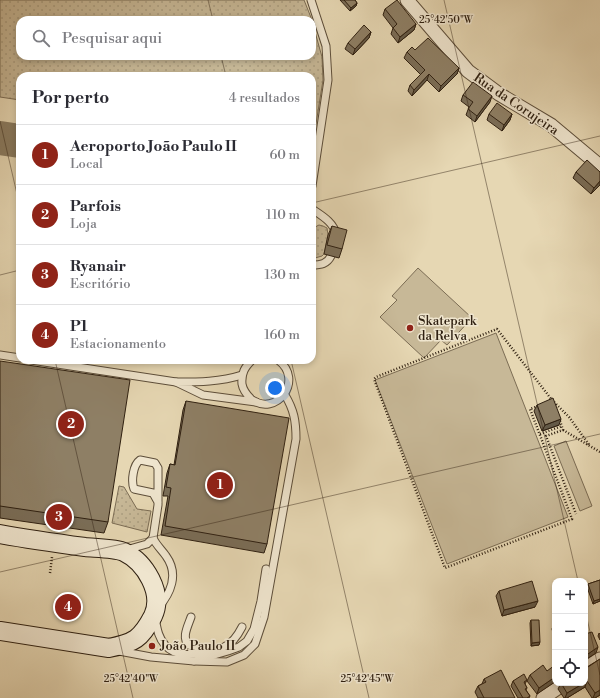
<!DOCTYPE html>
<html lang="pt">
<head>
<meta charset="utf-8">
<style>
  :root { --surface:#fff; --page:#f7f7f7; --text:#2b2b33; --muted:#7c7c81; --line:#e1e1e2; --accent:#8f2418 }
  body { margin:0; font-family:"Libre Bodoni",serif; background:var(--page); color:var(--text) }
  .controls { position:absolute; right:12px; bottom:12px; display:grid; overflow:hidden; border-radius:8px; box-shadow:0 2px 6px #0003 }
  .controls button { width:36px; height:36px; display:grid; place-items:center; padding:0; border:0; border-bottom:1px solid var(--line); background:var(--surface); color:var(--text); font:20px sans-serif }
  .you { position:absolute; left:275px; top:388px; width:14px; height:14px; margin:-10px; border:3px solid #fff; border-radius:50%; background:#1a73e8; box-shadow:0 0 0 6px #1a73e833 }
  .badge { display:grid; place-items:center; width:26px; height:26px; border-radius:50%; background:var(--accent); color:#fff; font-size:13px; font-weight:700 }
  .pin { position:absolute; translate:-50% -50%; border:2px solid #fff; box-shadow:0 1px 4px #0006 }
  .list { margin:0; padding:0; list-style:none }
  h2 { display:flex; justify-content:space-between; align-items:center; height:52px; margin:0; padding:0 16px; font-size:17px }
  h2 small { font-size:13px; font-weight:400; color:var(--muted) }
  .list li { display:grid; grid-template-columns:26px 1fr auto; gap:12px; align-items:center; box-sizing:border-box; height:60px; padding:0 16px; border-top:1px solid var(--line) }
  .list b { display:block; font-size:15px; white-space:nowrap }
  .list p { margin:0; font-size:13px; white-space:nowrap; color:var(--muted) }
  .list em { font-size:13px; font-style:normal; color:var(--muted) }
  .icon { flex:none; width:22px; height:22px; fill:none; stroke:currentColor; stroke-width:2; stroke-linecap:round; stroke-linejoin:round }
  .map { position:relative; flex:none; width:600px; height:698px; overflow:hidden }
  .search { position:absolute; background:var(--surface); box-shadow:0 2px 6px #0003; left:16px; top:16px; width:300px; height:44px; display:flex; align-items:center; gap:10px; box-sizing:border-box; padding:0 14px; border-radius:12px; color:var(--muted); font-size:15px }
  .panel { position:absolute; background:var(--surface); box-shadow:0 2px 6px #0003; left:16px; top:72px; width:300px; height:292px; border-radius:12px }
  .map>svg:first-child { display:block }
  .grass { fill:url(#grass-dots); stroke:#7b6c54 }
  .pitch { fill:#c7b897; stroke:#7b6c54 }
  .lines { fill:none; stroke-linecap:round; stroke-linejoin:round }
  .taxiway { stroke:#8a7c62; stroke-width:34 }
  .service-casing { stroke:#5d4e3a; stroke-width:9 }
  .minor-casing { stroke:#5d4e3a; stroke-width:15 }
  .secondary-casing { stroke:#2f2011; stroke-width:20 }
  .path { stroke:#2f2011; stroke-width:2.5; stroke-dasharray:1 2; stroke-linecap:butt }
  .service { stroke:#efe5ce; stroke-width:7 }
  .minor { stroke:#efe5ce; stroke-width:13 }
  .secondary { stroke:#efe5ce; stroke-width:18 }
  .wall { fill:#7a6d57; stroke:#2f2011 }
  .shaded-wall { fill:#635947; stroke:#2f2011 }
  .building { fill:#8e7f65; stroke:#2f2011 }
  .ticks { fill:none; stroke:#2f2011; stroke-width:1; stroke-opacity:0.45 }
  .poi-dot { fill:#8f2418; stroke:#efe5ce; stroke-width:1.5 }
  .labels { text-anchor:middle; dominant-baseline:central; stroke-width:3; stroke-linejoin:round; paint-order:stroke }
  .street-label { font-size:13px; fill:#2f2011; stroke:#efe5ce }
  .poi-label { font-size:13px; fill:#2f2011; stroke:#efe5ce; text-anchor:start }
  .ticks-label { font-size:10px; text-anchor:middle; fill:#2f2011; stroke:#efe5ce; stroke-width:3; stroke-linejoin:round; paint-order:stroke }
</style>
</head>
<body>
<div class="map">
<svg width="600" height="698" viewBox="0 0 600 698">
  <defs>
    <pattern id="grass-dots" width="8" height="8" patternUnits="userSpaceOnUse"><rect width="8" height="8" fill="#c7b897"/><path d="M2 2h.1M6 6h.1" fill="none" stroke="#ab9e81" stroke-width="1.8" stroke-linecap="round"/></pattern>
  </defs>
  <rect width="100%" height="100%" fill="#e6d7b3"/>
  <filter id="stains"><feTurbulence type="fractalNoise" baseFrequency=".005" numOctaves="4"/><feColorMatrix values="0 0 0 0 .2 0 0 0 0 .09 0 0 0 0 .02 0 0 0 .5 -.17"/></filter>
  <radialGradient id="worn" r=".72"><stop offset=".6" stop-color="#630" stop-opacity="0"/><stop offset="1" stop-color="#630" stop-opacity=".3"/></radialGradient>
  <g class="grass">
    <polygon points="0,0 304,0 312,20 20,20 20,56 312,56 312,21 322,57 323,80 312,149 312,76 20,76 20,100 0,97"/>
    <path d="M319,225L323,226L327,228L328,235L324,254L322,256L315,258L312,256C312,246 308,229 319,225Z"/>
    <polygon points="119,486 124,487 137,509 151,511 147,532 112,523"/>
  </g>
  <g class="pitch">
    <polygon points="418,268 472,318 447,345 441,340 424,358 380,317 397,300 392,296"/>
    <polygon points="496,333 568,517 447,564 375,380"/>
    <polygon points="566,441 592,506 580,511 554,446"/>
  </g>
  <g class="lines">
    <polyline class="taxiway" points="0,138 20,141"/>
    <g class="service-casing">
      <g id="service">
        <polyline points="311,0 326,46 328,80 312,186"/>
        <path d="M312,209C321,215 335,223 336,235"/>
        <path d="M312,265C321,265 327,264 331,256"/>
        <polyline points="0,355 20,358"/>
        <polyline points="31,360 176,382"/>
        <path d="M252,360C245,367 241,373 242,384C243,390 247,395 251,399C276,418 305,380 278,360"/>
        <path d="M242,375C220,382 199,382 176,382L203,395L256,402"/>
        <path d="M158,502L153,493L134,489C131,481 133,465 140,460L155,463L158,468V505L153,538C156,545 162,550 166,556C179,574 171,593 158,608"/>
        <polyline points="126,550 147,544 153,538"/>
        <path d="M191,617C188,626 181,638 189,645L211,650"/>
        <path d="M155,618C157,628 158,637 165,645C176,658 194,655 209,651C214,650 220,650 224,647C233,643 238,635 242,627"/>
        <polyline points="119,651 151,657 194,661 228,651 239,647 247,641 254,629 261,601 266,569"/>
        <path d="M194,661L227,662L244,655L255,644L264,617L296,439C296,421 294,410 285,395"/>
      </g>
    </g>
    <g class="minor-casing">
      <g id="minor">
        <polyline points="407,0 468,71 499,94 551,125 600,166"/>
        <polyline points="585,669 600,659"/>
        <polyline points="543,698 565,683"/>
      </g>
    </g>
    <g class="secondary-casing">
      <path id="secondary" d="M0,534C28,539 56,543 85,547C95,548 116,548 124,552C145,562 164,593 153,616C141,639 134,643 109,648L0,631"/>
    </g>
    <g class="path">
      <polyline points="538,406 530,409 572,519 445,568 374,379 376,377 497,329 552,400 569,417 590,446"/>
      <polyline points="559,418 563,430 546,436 576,514"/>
      <polyline points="563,430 600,452"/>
      <polyline points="540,434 562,426"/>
      <polyline points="50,573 52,557"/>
    </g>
    <use href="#service" class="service"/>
    <use href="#minor" class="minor"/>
    <use href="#secondary" class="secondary"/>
  </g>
  <g class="wall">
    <polygon points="340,0 355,0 357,3 356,6 350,11"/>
    <polygon points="385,9 416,24 414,30 398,43 391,34 393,28 383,15"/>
    <polygon points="371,32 369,38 353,55 345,49 348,43"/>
    <polygon points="407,52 459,68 457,74 439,92 427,80 412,96 408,91 410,85 421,75 404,58"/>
    <polygon points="463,95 490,102 475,122 466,115 469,107 461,101"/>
    <polygon points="489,114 512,114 510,120 502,131 487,120"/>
    <polygon points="576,172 600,172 600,185 591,194 573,178"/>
    <polygon points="332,226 342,249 339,258 324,254 328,235"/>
    <polygon points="0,361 108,522 104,533 0,518"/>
    <polygon points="186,401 267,544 264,553 161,535 168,496 163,496 167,473 170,464 174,465 183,410"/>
    <polygon points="537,405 559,425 542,431 534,411"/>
    <polygon points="600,580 600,601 593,604 587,587 588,584"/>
    <polygon points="499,591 535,607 502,616 496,596"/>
    <polygon points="531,620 539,645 531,646 530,623"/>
    <polygon points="555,625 555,640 552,629 553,626"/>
    <polygon points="599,633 600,634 600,640 598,636"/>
    <polygon points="600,659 600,695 595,698 592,698 585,687 567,698 564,698 558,689 561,683"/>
    <polygon points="547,671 537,694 527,681 530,675"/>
    <polygon points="484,679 515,698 478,698 475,692 478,686 482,684"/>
    <polygon points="527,680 525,684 527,688 526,690 530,696 529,698 518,698 511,686 513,681"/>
  </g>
  <g class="shaded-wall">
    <polygon points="357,3 356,6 350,11 351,8"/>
    <polygon points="416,24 414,30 398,43 400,37"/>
    <polygon points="371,32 369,38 353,55 355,49"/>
    <polygon points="459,68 457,74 439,92 441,86"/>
    <polygon points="429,74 427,80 412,96 414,90"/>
    <polygon points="492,96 490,102 475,122 477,116"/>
    <polygon points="512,114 510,120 502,131 504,125"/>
    <polygon points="600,181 600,185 591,194 594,188"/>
    <polygon points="561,419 559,425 542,431 545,425"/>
    <polygon points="600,599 600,601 593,604 594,601"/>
    <polygon points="538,601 535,607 502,616 504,610"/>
    <polygon points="540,642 539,645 531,646 532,643"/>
    <polygon points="598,647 596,653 585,660 585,656"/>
    <polygon points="555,677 555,682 537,694 539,688"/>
    <polygon points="587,681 585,687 567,698 565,698 567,693 584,683 585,683 585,682"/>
    <polygon points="600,690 600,695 595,698 593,698 595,693"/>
  </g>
  <g class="building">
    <polygon points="344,0 355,0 357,3 351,8"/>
    <polygon points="397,0 416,24 400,37 393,28 397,24 385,9"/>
    <polygon points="364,25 371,32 355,49 348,43"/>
    <polygon points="428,38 459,68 441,86 429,74 414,90 410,85 425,70 407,52 412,47 415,50"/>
    <polygon points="473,82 492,96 477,116 468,109 473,102 463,95"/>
    <polygon points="497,103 512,114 504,125 489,114"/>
    <polygon points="587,160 600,172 600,181 594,188 576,172"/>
    <polygon points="332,226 347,230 342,249 327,245"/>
    <polygon points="0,361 130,380 108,522 0,506"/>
    <polygon points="553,398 561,419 545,425 537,405"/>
    <polygon points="186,401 289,418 267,544 165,526 171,488 166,487 170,464 175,465"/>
    <polygon points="600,580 600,599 594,601 588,584"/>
    <polygon points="532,581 538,601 504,610 499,591"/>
    <polygon points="531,620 539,620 540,642 532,643"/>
    <polygon points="555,625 555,633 553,626"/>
    <polygon points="592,632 598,647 585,656 585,634"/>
    <polygon points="600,659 600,690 595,693 587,681 585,682 585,669"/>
    <polygon points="543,665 547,671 555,665 555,677 539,688 530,675"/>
    <polygon points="501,670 515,698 484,698 478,686 486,682 484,679"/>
    <polygon points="524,674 527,680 524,682 527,688 525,689 530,696 527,698 523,698 513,681"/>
    <polygon points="561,683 584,683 567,693"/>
  </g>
  <path class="ticks" d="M208,0L213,20M444,0L578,581M221,56L226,76M0,121L20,207M312,203L600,136M0,275L20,270M55,360L133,698M291,360L369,698M0,572L600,434M585,610L600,675"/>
  <g class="poi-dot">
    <circle cx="410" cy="328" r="4"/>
    <circle cx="152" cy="646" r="4"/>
  </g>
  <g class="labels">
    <g class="street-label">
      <text transform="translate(516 104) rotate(34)">Rua da Corujeira</text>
    </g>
    <g class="poi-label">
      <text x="418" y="321">Skatepark<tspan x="418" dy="15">da Relva</tspan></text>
      <text x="160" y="646">João Paulo II</text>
    </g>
  </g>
  <g class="ticks-label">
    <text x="446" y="23">25°42'50"W</text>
    <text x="131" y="682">25°42'40"W</text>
    <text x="367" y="682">25°42'45"W</text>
  </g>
  <rect width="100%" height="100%" filter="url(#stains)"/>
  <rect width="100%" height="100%" fill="url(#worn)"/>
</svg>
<div class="controls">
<button>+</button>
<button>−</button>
<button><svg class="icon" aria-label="locate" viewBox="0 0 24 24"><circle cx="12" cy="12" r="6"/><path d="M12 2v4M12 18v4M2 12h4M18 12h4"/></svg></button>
</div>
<div class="you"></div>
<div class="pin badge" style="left:220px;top:485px">1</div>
<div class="pin badge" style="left:71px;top:424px">2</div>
<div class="pin badge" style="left:59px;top:517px">3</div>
<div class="pin badge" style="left:68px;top:607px">4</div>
<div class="search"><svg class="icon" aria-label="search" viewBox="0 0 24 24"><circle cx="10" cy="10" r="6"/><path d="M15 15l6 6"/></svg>Pesquisar aqui</div>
<section class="panel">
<h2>Por perto<small>4 resultados</small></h2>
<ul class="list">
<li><span class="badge">1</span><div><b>Aeroporto João Paulo II</b><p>Local</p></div><em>60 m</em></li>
<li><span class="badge">2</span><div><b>Parfois</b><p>Loja</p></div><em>110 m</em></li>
<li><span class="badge">3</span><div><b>Ryanair</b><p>Escritório</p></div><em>130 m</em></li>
<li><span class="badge">4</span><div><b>P1</b><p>Estacionamento</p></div><em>160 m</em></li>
</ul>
</section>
</div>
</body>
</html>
